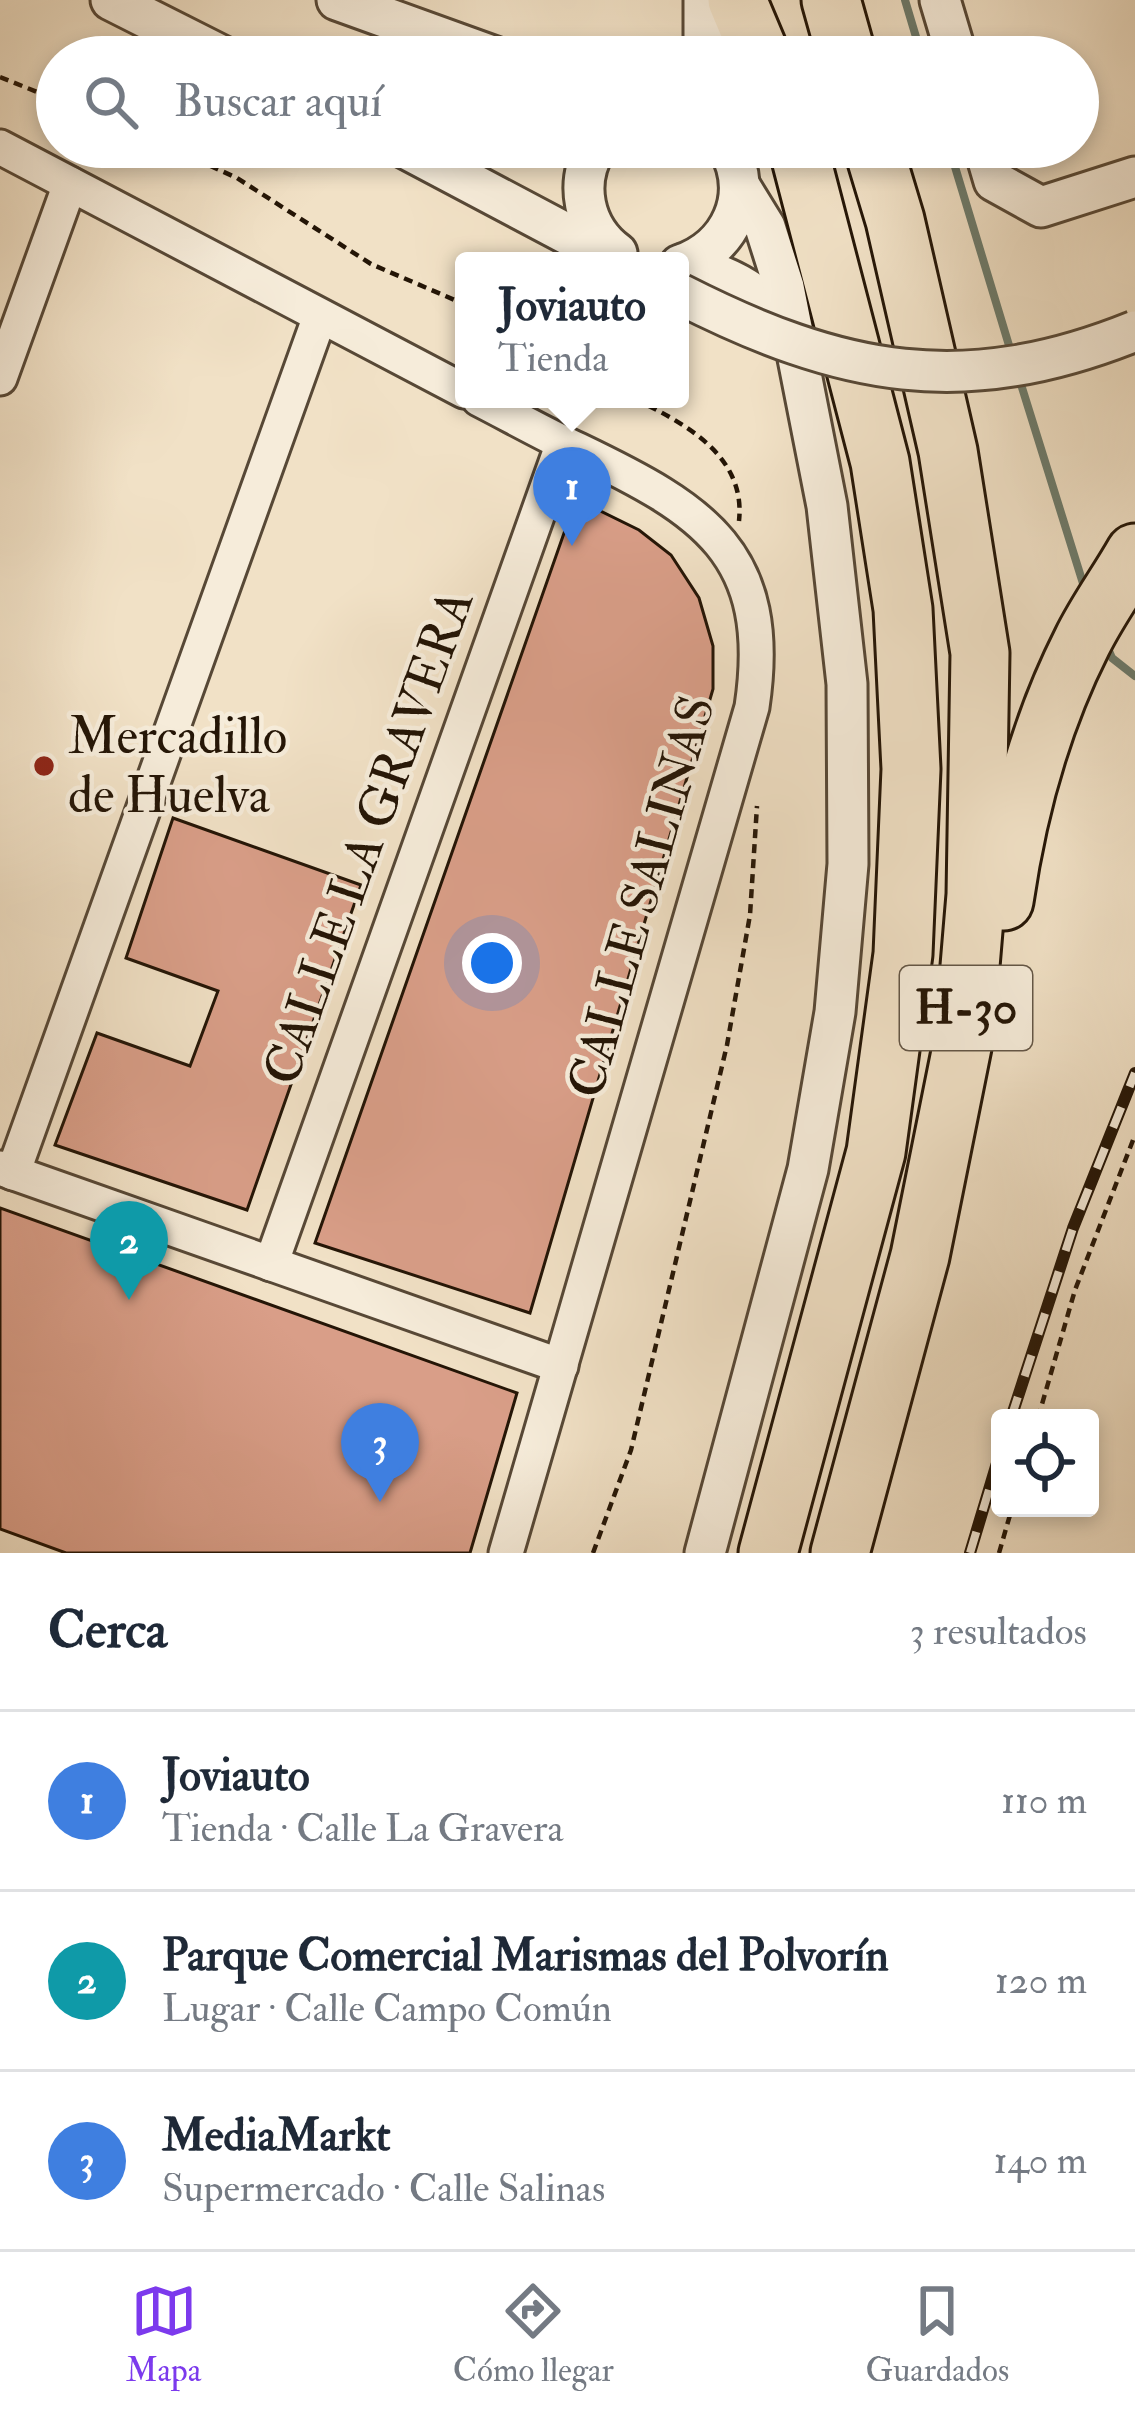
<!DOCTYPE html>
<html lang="es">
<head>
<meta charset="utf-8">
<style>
  :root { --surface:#fff; --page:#f6f6f7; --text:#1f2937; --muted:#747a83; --line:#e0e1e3; --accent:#7c3aed }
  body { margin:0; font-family:"IM FELL Double Pica",serif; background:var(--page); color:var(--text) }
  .controls { position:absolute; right:36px; bottom:36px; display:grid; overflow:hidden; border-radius:12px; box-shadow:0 6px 18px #0003 }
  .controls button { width:108px; height:108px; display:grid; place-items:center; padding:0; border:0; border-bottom:3px solid var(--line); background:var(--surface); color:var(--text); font:60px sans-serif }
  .you { position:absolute; left:492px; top:963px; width:42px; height:42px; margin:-30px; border:9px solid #fff; border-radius:50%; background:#1a73e8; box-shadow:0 0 0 18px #1a73e833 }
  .badge { display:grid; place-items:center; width:78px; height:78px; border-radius:50%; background:var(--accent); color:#fff; font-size:39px; font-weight:700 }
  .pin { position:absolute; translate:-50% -99px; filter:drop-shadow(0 3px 6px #0008) }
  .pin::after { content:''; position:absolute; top:63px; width:42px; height:36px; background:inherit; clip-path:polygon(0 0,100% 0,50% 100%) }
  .popup { position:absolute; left:455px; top:252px; width:234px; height:156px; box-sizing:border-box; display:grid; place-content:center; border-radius:12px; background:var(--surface); filter:drop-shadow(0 3px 9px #0005); font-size:39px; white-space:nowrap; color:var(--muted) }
  .popup b { font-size:45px; color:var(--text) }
  .popup::after { content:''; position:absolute; left:50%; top:100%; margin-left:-24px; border:24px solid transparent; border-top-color:var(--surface) }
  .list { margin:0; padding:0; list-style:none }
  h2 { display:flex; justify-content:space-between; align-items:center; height:156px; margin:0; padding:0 48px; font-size:51px }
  h2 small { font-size:39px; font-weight:400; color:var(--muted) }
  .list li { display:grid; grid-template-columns:78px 1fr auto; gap:36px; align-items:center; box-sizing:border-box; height:180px; padding:0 48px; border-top:3px solid var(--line) }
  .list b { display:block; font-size:45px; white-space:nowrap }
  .list p { margin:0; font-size:39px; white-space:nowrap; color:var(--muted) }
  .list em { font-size:39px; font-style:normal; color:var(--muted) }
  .icon { flex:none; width:66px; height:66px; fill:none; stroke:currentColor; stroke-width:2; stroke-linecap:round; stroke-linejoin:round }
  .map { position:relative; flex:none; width:1135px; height:1553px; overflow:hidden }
  .search { position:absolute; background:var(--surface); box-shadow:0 6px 18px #0003; left:36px; right:36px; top:36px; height:132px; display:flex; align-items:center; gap:30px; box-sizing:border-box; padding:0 42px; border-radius:66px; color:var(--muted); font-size:45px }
  .sheet { height:696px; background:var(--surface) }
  nav { display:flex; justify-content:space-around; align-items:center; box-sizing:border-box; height:168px; border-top:3px solid var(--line); background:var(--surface); font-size:33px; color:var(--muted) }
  nav a { display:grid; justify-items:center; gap:6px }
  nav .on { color:var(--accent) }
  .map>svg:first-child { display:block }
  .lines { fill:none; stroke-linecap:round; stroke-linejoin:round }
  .stream { stroke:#6c7a6b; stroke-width:8 }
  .building { fill:#d99e88; stroke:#241506; stroke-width:3 }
  .minor-casing { stroke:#574836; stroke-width:39 }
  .tertiary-casing { stroke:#574836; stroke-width:45 }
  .motorway-casing { stroke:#241506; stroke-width:63 }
  .path { stroke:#241506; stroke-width:4.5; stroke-dasharray:9 6; stroke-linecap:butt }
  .minor { stroke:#f6ecda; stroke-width:33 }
  .tertiary { stroke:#f6ecda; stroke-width:39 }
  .motorway { stroke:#f1e1c6; stroke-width:57 }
  .rail-casing { stroke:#241506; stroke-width:12 }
  .rail { stroke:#f6ecda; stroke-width:8; stroke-dasharray:22; stroke-linecap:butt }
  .tertiary-bridge-casing { stroke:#574836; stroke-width:45; stroke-linecap:butt }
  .tertiary-bridge { stroke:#f6ecda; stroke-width:39 }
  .poi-dot { fill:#8f2418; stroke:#f6ecda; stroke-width:4.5 }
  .labels { text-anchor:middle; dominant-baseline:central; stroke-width:9; stroke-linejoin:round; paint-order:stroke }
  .shield { fill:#f6ecda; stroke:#635646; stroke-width:3 }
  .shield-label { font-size:48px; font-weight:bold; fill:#241506 }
  .poi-label { font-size:51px; fill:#241506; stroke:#f6ecda; text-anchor:start }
  .street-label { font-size:51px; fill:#241506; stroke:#f6ecda }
</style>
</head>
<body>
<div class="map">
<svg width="1135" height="1553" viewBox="0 0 1135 1553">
  <rect width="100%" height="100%" fill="#f1e1c6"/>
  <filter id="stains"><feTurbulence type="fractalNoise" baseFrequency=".00167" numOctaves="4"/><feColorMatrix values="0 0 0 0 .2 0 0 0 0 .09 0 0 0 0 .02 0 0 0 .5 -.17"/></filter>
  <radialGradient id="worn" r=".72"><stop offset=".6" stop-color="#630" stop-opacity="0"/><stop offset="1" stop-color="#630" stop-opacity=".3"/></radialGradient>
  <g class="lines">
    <g class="stream">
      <polyline points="905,0 922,57"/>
      <polyline points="949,147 1011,352"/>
      <polyline points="1019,378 1086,593"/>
      <polyline points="1107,646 1112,658 1135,676"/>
    </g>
  </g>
  <g class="building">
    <polygon points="576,499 639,530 671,555 699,598 713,646 713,689 530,1313 315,1243"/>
    <polygon points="173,818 361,885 247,1210 55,1145 97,1033 190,1066 218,991 126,958"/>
    <polygon points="0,1208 517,1393 470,1553 66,1553 0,1529"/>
  </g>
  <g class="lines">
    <g class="minor-casing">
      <g id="minor">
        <polyline points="0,147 464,391"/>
        <polyline points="0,378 70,184"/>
        <path d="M479,399C512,416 544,434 578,450C703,510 775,553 752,707L506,1553"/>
        <polyline points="0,1168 561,1366"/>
        <polyline points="13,1173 320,316"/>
        <polyline points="271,1264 563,443"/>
      </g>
    </g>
    <g class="tertiary-casing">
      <g id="tertiary">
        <polyline points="111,0 224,57"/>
        <polyline points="337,0 495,57"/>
        <polyline points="940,0 957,57"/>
        <polyline points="697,57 704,43 704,0"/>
        <polyline points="403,147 618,261"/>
        <path d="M596,147C574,183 583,228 617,253"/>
        <polyline points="984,147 994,181 1041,207 1135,177"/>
        <path d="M684,264C731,276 764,293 791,335"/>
        <path d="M680,265C731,248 755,195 728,147"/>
        <polyline points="705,1553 808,1169 835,1012 848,864 847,684 827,506 784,287 765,227 741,188"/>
      </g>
    </g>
    <g class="motorway-casing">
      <g id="motorway">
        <polyline points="737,0 761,57"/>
        <polyline points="831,0 847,57"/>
        <path d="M1004,901C1017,811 1041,723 1082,642C1097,611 1118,583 1135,553"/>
        <polyline points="768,1553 876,1152 903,954 911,769 903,609 880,462 798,147"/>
        <polyline points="840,1553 920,1256 964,1037 976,895 980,653 948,451 895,220 873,147"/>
      </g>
    </g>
    <g class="path">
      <polyline points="0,77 57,100"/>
      <polyline points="169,147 237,178 371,264 464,304"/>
      <path d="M635,399C686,424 746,456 739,521"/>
      <polyline points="1038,1418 1075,1290 1135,1135"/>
      <polyline points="593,1553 631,1450 727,1045 750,915 757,806"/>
      <polyline points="999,1553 1012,1508"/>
    </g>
    <use href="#minor" class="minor"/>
    <use href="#tertiary" class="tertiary"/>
    <use href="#motorway" class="motorway"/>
    <g class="rail-casing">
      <g id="rail">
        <polyline points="1011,1418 1073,1228 1135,1073"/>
        <polyline points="970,1553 1000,1453"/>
      </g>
    </g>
    <use href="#rail" class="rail"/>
    <g class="tertiary-bridge-casing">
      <path id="tertiary-bridge" d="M680,294C841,376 964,400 1135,331"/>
    </g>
    <use href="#tertiary-bridge" class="tertiary-bridge"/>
  </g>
  <circle class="poi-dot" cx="44" cy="766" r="12"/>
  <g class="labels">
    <rect class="shield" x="900" y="966" width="132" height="84" rx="9"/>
    <g class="shield-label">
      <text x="966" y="1008">H-30</text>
    </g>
    <g class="poi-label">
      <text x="68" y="737">Mercadillo<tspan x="68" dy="59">de Huelva</tspan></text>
    </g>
    <g class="street-label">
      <text transform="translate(369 837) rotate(-70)">CALLE LA GRAVERA</text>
      <text transform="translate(642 897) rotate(-74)">CALLE SALINAS</text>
    </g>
  </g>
  <rect width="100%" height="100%" filter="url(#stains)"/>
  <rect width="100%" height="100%" fill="url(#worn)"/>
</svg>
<div class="controls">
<button><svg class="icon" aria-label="locate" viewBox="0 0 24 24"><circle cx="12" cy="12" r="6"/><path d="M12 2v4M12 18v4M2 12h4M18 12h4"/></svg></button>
</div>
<div class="you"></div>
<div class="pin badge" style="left:572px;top:546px;background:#3f7fe0">1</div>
<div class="popup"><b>Joviauto</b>Tienda</div>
<div class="pin badge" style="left:129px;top:1300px;background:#0f9aa8">2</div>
<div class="pin badge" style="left:380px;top:1502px;background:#3f7fe0">3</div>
<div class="search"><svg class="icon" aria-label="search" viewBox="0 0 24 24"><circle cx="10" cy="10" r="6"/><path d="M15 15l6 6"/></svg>Buscar aquí</div>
</div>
<section class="sheet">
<h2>Cerca<small>3 resultados</small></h2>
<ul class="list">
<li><span class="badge" style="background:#3f7fe0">1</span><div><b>Joviauto</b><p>Tienda · Calle La Gravera</p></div><em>110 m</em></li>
<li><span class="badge" style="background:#0f9aa8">2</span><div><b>Parque Comercial Marismas del Polvorín</b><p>Lugar · Calle Campo Común</p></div><em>120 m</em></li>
<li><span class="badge" style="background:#3f7fe0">3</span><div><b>MediaMarkt</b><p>Supermercado · Calle Salinas</p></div><em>140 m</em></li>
</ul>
</section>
<nav>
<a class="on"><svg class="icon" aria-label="map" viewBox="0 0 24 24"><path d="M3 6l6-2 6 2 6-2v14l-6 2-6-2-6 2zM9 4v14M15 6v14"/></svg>Mapa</a>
<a><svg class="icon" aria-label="directions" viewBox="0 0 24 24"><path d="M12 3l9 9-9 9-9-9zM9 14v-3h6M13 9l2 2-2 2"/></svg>Cómo llegar</a>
<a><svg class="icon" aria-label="saved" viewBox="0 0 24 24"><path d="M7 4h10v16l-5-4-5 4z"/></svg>Guardados</a>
</nav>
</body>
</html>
